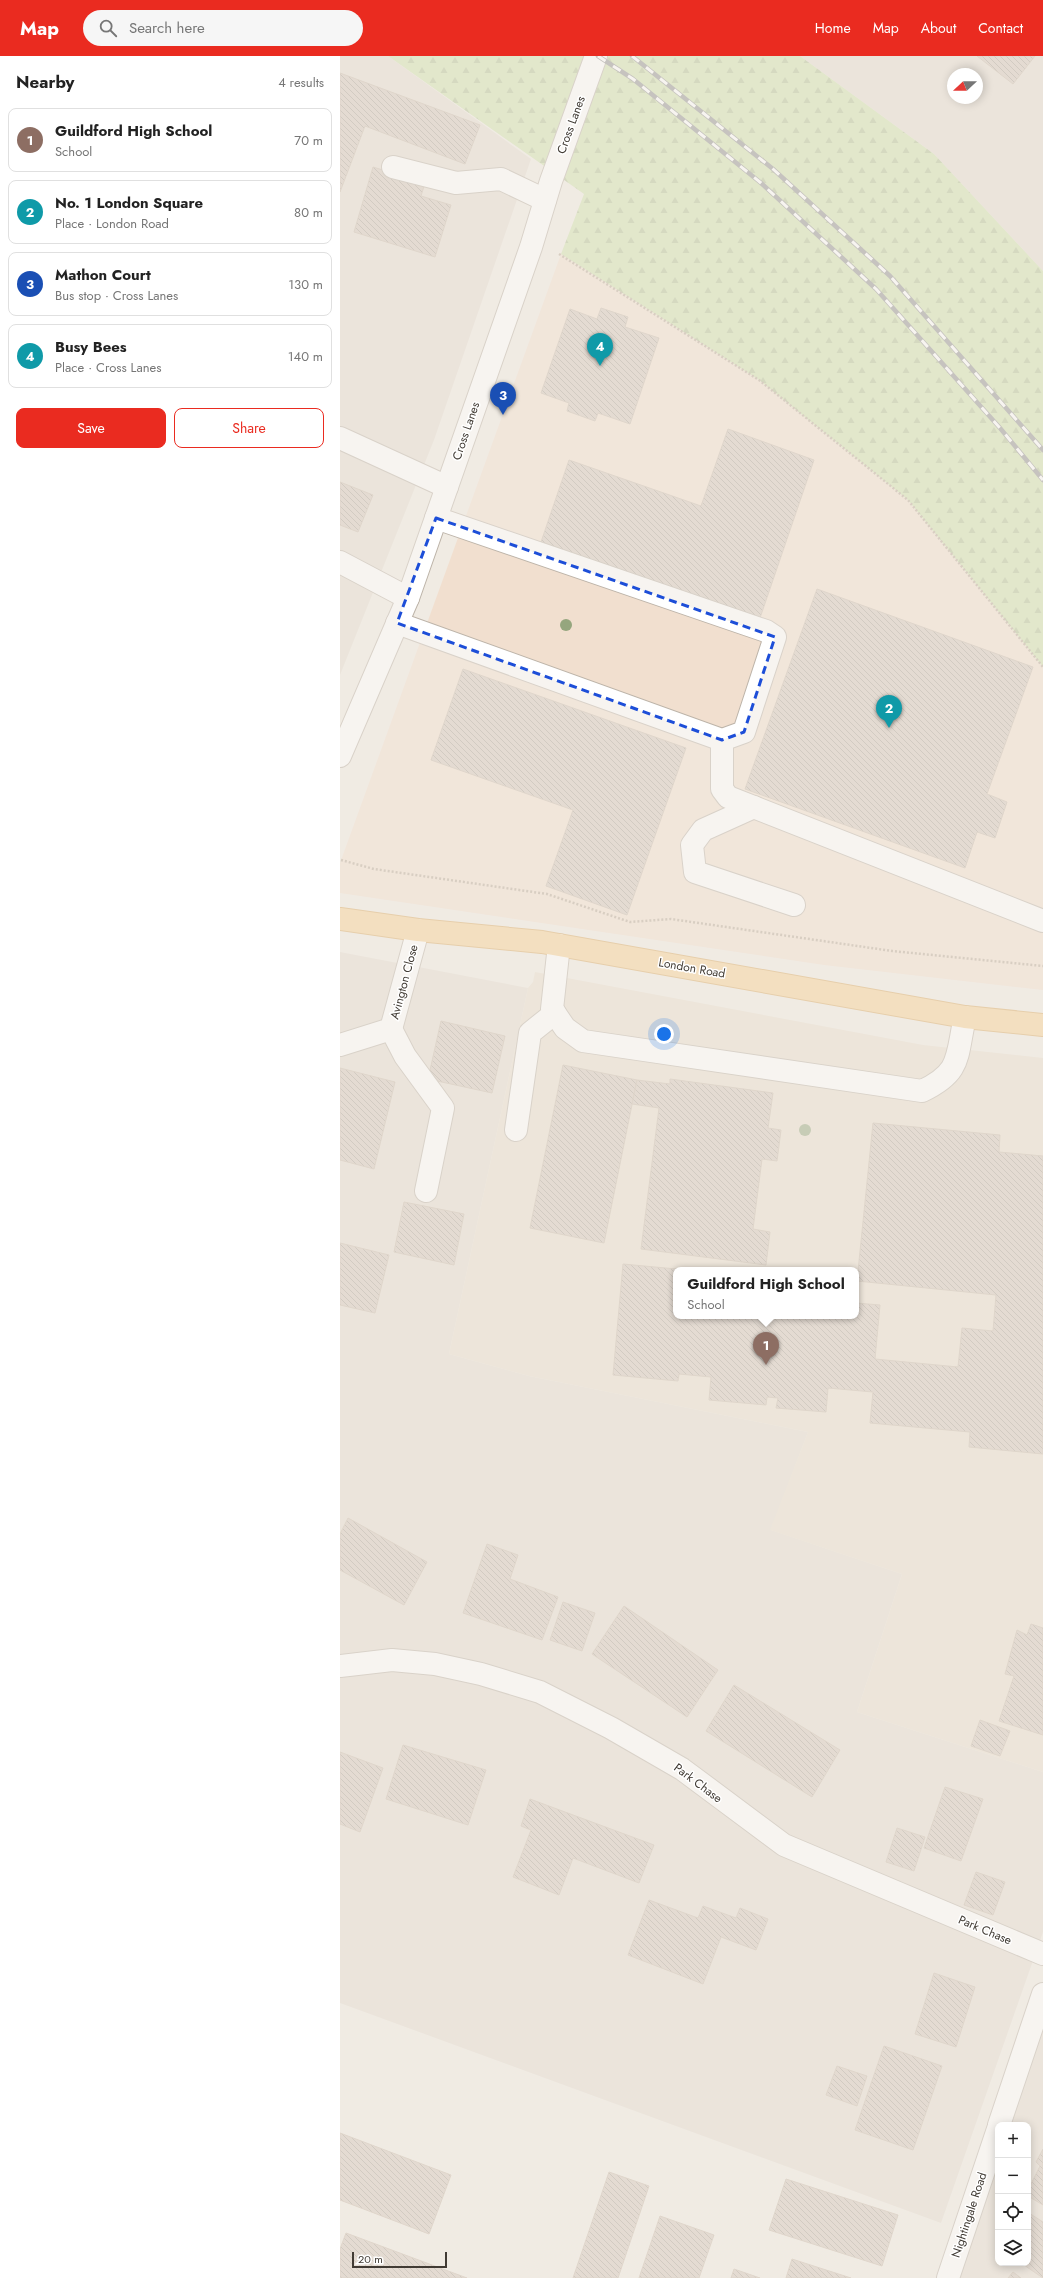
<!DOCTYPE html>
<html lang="en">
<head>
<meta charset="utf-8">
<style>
  :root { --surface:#fff; --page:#f6f6f6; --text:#222; --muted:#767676; --line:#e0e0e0; --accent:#ea2b20 }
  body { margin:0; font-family:Jost,sans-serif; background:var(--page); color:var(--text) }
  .controls { position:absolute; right:12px; bottom:12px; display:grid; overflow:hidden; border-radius:8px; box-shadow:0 2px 10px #0003 }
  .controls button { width:36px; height:36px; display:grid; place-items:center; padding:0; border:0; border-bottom:1px solid var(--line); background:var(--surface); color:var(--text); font:20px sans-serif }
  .compass { position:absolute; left:607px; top:12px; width:36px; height:36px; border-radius:50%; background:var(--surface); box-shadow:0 2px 10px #0003; rotate:248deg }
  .scale { position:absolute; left:12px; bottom:10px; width:95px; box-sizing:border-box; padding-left:4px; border:2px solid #413b34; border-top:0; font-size:11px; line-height:14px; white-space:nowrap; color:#413b34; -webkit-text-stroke:3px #fff; paint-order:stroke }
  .you { position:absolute; left:324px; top:978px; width:14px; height:14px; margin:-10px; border:3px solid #fff; border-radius:50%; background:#1a73e8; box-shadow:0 0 0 6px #1a73e833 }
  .badge { display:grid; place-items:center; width:26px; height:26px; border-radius:50%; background:var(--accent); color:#fff; font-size:13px; font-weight:700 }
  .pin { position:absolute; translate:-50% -33px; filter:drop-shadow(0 1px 2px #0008) }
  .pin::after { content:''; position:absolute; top:21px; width:14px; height:12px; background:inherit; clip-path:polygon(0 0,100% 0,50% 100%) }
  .popup { position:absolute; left:333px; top:1211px; width:186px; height:52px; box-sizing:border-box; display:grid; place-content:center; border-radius:8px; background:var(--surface); filter:drop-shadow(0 1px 3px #0005); font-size:13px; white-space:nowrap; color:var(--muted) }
  .popup b { font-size:15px; color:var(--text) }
  .popup::after { content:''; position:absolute; left:50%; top:100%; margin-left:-8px; border:8px solid transparent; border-top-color:var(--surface) }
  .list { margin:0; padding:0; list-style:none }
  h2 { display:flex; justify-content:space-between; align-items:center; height:52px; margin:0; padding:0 16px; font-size:17px }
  h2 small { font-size:13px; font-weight:400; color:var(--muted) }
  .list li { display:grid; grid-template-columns:26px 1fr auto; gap:12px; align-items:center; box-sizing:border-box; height:64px; margin:0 8px 8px; padding:0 8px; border:1px solid var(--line); border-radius:8px }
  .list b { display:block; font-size:15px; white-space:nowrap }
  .list p { margin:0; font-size:13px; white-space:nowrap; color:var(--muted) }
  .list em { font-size:13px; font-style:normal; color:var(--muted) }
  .actions { display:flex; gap:8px; padding:12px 16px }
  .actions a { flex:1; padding:9px 0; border:1px solid var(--accent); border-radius:8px; text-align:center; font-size:14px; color:var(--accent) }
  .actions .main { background:var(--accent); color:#fff }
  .icon { flex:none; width:22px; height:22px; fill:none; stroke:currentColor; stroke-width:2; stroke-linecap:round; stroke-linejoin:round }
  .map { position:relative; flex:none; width:703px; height:2222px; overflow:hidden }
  header { display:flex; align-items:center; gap:24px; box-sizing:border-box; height:56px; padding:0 20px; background:var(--accent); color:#fff }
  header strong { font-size:19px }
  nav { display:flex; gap:22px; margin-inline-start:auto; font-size:14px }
  .search { width:280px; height:36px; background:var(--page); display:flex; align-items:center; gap:10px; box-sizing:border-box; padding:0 14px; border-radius:22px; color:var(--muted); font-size:15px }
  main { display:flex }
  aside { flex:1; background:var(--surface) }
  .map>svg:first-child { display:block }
  .residential { fill:#e4dcd1; fill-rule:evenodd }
  .commercial { fill:#f1dfcf }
  .education { fill:#e8dece; fill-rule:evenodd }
  .forest { fill:url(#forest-firs) }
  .building { fill:url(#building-back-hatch); stroke:#cbbcad }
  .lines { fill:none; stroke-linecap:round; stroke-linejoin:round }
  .minor-casing { stroke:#bdb4a9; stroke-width:24 }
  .major-casing { stroke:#daac67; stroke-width:24 }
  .path { stroke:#bbac99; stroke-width:2.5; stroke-dasharray:2 2; stroke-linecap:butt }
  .minor { stroke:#fff; stroke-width:22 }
  .major { stroke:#f6d196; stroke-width:22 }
  .rail-casing { stroke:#929292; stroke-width:4.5 }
  .rail { stroke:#fff; stroke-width:3; stroke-dasharray:9; stroke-linecap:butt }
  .tree { fill:#95a67e }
  .marked { fill:none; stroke:#1d4ed8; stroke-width:3; stroke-dasharray:8 5; stroke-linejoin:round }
  .labels { text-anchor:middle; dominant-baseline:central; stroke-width:3; stroke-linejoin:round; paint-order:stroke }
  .street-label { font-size:12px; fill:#413b34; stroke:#fff }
</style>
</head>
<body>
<header>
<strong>Map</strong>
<div class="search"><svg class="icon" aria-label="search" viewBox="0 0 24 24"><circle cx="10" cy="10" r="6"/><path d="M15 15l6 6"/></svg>Search here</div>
<nav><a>Home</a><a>Map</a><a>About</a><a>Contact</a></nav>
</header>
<main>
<aside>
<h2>Nearby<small>4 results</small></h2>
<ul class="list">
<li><span class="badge" style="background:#8d6e63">1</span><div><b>Guildford High School</b><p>School</p></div><em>70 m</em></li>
<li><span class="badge" style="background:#0f9aa8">2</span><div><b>No. 1 London Square</b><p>Place · London Road</p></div><em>80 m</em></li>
<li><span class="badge" style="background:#1a4fb4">3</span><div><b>Mathon Court</b><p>Bus stop · Cross Lanes</p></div><em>130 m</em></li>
<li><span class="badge" style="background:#0f9aa8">4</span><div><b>Busy Bees</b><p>Place · Cross Lanes</p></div><em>140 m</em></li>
</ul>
<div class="actions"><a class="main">Save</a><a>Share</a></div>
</aside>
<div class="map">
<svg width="703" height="2222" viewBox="0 0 703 2222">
  <defs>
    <pattern id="forest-firs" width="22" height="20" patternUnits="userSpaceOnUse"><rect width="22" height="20" fill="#d0e2ae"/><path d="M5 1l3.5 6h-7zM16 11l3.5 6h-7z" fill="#b4c396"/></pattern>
    <pattern id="building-back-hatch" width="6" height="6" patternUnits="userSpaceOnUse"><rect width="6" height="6" fill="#d4c8bc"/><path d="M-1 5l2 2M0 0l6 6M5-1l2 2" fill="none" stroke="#aea49a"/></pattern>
  </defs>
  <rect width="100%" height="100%" fill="#f0ebe3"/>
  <g class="residential">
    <polygon points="0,0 48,0 191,103 94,384 0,619"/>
    <path d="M460,0H703V215L594,98ZM613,18H637V42H613Z"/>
    <polygon points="0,896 188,932 109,1298 189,1320 468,1376 431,1474 562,1518 517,1656 703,1716 703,1876 601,2167 0,1947"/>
    <polygon points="703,1938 703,2222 608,2222 658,2073 658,2207 688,2207 688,2069 659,2069"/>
  </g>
  <polygon class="commercial" points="221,198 419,324 568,444 703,611 703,934 484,909 0,837 0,807"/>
  <path class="education" d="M195,916L583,989L703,1002V1716L517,1656L562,1518L430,1474L468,1376L189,1320L109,1298L188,932L193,926ZM336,1214H516V1260H336Z"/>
  <polygon class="forest" points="48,0 460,0 594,98 703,215 703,611 568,444 419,324 221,198 244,138"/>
  <g class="building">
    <polygon points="637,0 695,0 673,28"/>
    <polygon points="0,17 140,69 125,108 25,70 0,136"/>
    <polygon points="33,111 85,127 81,140 111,149 95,201 14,176"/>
    <polygon points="261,252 288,261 285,271 319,282 290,368 258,357 255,365 227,355 229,347 201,337 230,253 257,263"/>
    <polygon points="388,373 474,404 420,562 201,486 229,404 361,450"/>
    <polygon points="0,426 33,439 18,476 0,469"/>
    <polygon points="477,533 693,611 647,738 667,746 655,782 637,776 625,812 405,733"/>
    <polygon points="123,613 346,692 287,859 206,830 233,754 91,704"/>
    <polygon points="101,965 165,980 152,1037 88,1023"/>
    <polygon points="223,1009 297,1024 264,1187 190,1172"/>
    <polygon points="0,1012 55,1026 34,1113 0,1104"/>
    <polygon points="330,1023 433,1037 428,1072 441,1074 437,1105 422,1103 413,1173 430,1176 426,1209 301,1193 319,1052 292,1048 297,1024 330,1028"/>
    <polygon points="533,1067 660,1079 659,1096 703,1100 703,1398 629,1391 630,1376 530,1367 533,1336 488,1332 486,1356 436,1352 438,1342 427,1341 426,1349 369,1344 371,1321 339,1318 338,1325 273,1319 283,1208 347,1214 336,1214 336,1260 516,1260 516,1247 540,1249 535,1303 618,1311 622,1272 653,1275 656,1239 517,1225"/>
    <polygon points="64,1146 124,1158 114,1209 54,1196"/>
    <polygon points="0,1187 49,1199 35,1257 0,1249"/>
    <polygon points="8,1462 87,1506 64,1549 0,1514 0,1478"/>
    <polygon points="147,1488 178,1499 170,1523 218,1541 202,1584 123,1557"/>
    <polygon points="223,1546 255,1557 242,1595 210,1584"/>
    <polygon points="284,1550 378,1614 347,1661 252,1598"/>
    <polygon points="691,1568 703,1572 703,1679 659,1665 674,1620 665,1618 677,1574 687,1579"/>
    <polygon points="394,1629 500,1694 472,1741 366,1675"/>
    <polygon points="640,1664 670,1675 660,1700 631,1690"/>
    <polygon points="63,1689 146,1714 128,1769 46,1743"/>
    <polygon points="0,1696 43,1712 20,1776 0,1768"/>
    <polygon points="605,1731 643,1743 621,1805 584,1792"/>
    <polygon points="190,1743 314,1789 299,1827 233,1802 219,1839 173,1821 191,1774 181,1770"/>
    <polygon points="557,1772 585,1781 574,1815 546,1806"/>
    <polygon points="636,1816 665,1826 653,1859 624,1849"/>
    <polygon points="309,1844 358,1862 363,1850 396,1862 400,1852 428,1863 416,1894 381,1881 363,1928 288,1899"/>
    <polygon points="594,1917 635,1931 616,1991 575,1978"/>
    <polygon points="544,1990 602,2010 573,2094 515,2074"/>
    <polygon points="497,2010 527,2020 517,2050 486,2039"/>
    <polygon points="0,2077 111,2119 89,2178 0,2144"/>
    <polygon points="703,2093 703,2149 688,2140 688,2134 700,2110 696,2106"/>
    <polygon points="269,2116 309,2130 278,2222 233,2222"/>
    <polygon points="446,2123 558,2159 542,2210 429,2174"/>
    <polygon points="689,2157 703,2166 703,2222 681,2207 688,2207"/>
    <polygon points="320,2160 374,2179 359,2222 299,2222"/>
    <polygon points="6,2177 127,2222 0,2222 0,2193"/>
    <polygon points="452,2203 511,2222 446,2222"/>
    <polygon points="394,2213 420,2222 391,2222"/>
    <polygon points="673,2216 681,2222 668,2222"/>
  </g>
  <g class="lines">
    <g class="minor-casing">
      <g id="minor">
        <polyline points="53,111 116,127 161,123 205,144"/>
        <polyline points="0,382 107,431"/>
        <polyline points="0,506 68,542"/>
        <polyline points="57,567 382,684 404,676 435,581 426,575 96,462"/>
        <polyline points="382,684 382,733 388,741 703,865"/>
        <polyline points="0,700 68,542 191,191 211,125 256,0"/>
        <polyline points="414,751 363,774 352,789 355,816 454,849"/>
        <path d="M219,889L212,953L225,972L243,985L582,1035C622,1016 616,1001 625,961"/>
        <polyline points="51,973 65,1000 103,1052 86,1135"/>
        <polyline points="0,989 51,973 78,874"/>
        <polyline points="176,1074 190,977 215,957"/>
        <polyline points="0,1610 52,1604 95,1608 141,1618 200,1636 271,1672 342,1713 444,1789 703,1898"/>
        <polyline points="659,2069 703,1938"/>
        <polyline points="608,2222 658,2073"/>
      </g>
    </g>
    <g class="major-casing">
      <polyline id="major" points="0,863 78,874 202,886 625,961 703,969"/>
    </g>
    <g class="path">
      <polyline points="219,198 419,324 568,444 703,611"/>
      <polyline points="1,804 34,813 207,838 290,866 331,863 552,895 703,910"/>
    </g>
    <use href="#minor" class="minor"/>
    <use href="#major" class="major"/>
    <g class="rail-casing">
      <g id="rail">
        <polyline points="258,0 293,23 421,127 536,233 660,372 703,424"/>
        <polyline points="292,0 433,113 550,220 703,394"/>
      </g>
    </g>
    <use href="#rail" class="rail"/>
  </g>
  <g class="tree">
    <circle cx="226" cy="569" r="6"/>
    <circle cx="465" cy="1074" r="6"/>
  </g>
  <path d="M0 0H703V2222H0ZM96,462L435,581L404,676L382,684L57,567Z" fill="#f0ebe3" fill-opacity=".55" fill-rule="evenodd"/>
  <path class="marked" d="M96,462L435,581L404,676L382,684L57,567Z"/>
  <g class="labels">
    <g class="street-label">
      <text transform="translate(231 69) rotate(-70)">Cross Lanes</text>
      <text transform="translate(126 375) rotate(-71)">Cross Lanes</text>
      <text transform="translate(352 912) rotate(10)">London Road</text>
      <text transform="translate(64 926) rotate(-75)">Avington Close</text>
      <text transform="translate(358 1727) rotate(37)">Park Chase</text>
      <text transform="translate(645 1874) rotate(23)">Park Chase</text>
      <text transform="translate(629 2159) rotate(-72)">Nightingale Road</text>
    </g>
  </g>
</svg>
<div class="controls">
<button>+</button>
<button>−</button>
<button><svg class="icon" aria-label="locate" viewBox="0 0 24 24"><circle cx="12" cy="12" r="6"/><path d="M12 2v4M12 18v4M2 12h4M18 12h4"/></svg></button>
<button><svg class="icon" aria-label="layers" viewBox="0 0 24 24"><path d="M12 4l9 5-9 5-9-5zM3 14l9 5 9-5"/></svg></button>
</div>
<svg class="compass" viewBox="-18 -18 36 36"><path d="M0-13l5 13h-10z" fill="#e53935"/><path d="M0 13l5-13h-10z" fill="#767676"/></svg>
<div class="scale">20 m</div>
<div class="you"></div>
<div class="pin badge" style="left:426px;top:1309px;background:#8d6e63">1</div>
<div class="popup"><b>Guildford High School</b>School</div>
<div class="pin badge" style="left:549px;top:672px;background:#0f9aa8">2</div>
<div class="pin badge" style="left:163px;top:359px;background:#1a4fb4">3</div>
<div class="pin badge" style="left:260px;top:310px;background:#0f9aa8">4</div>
</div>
</main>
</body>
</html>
